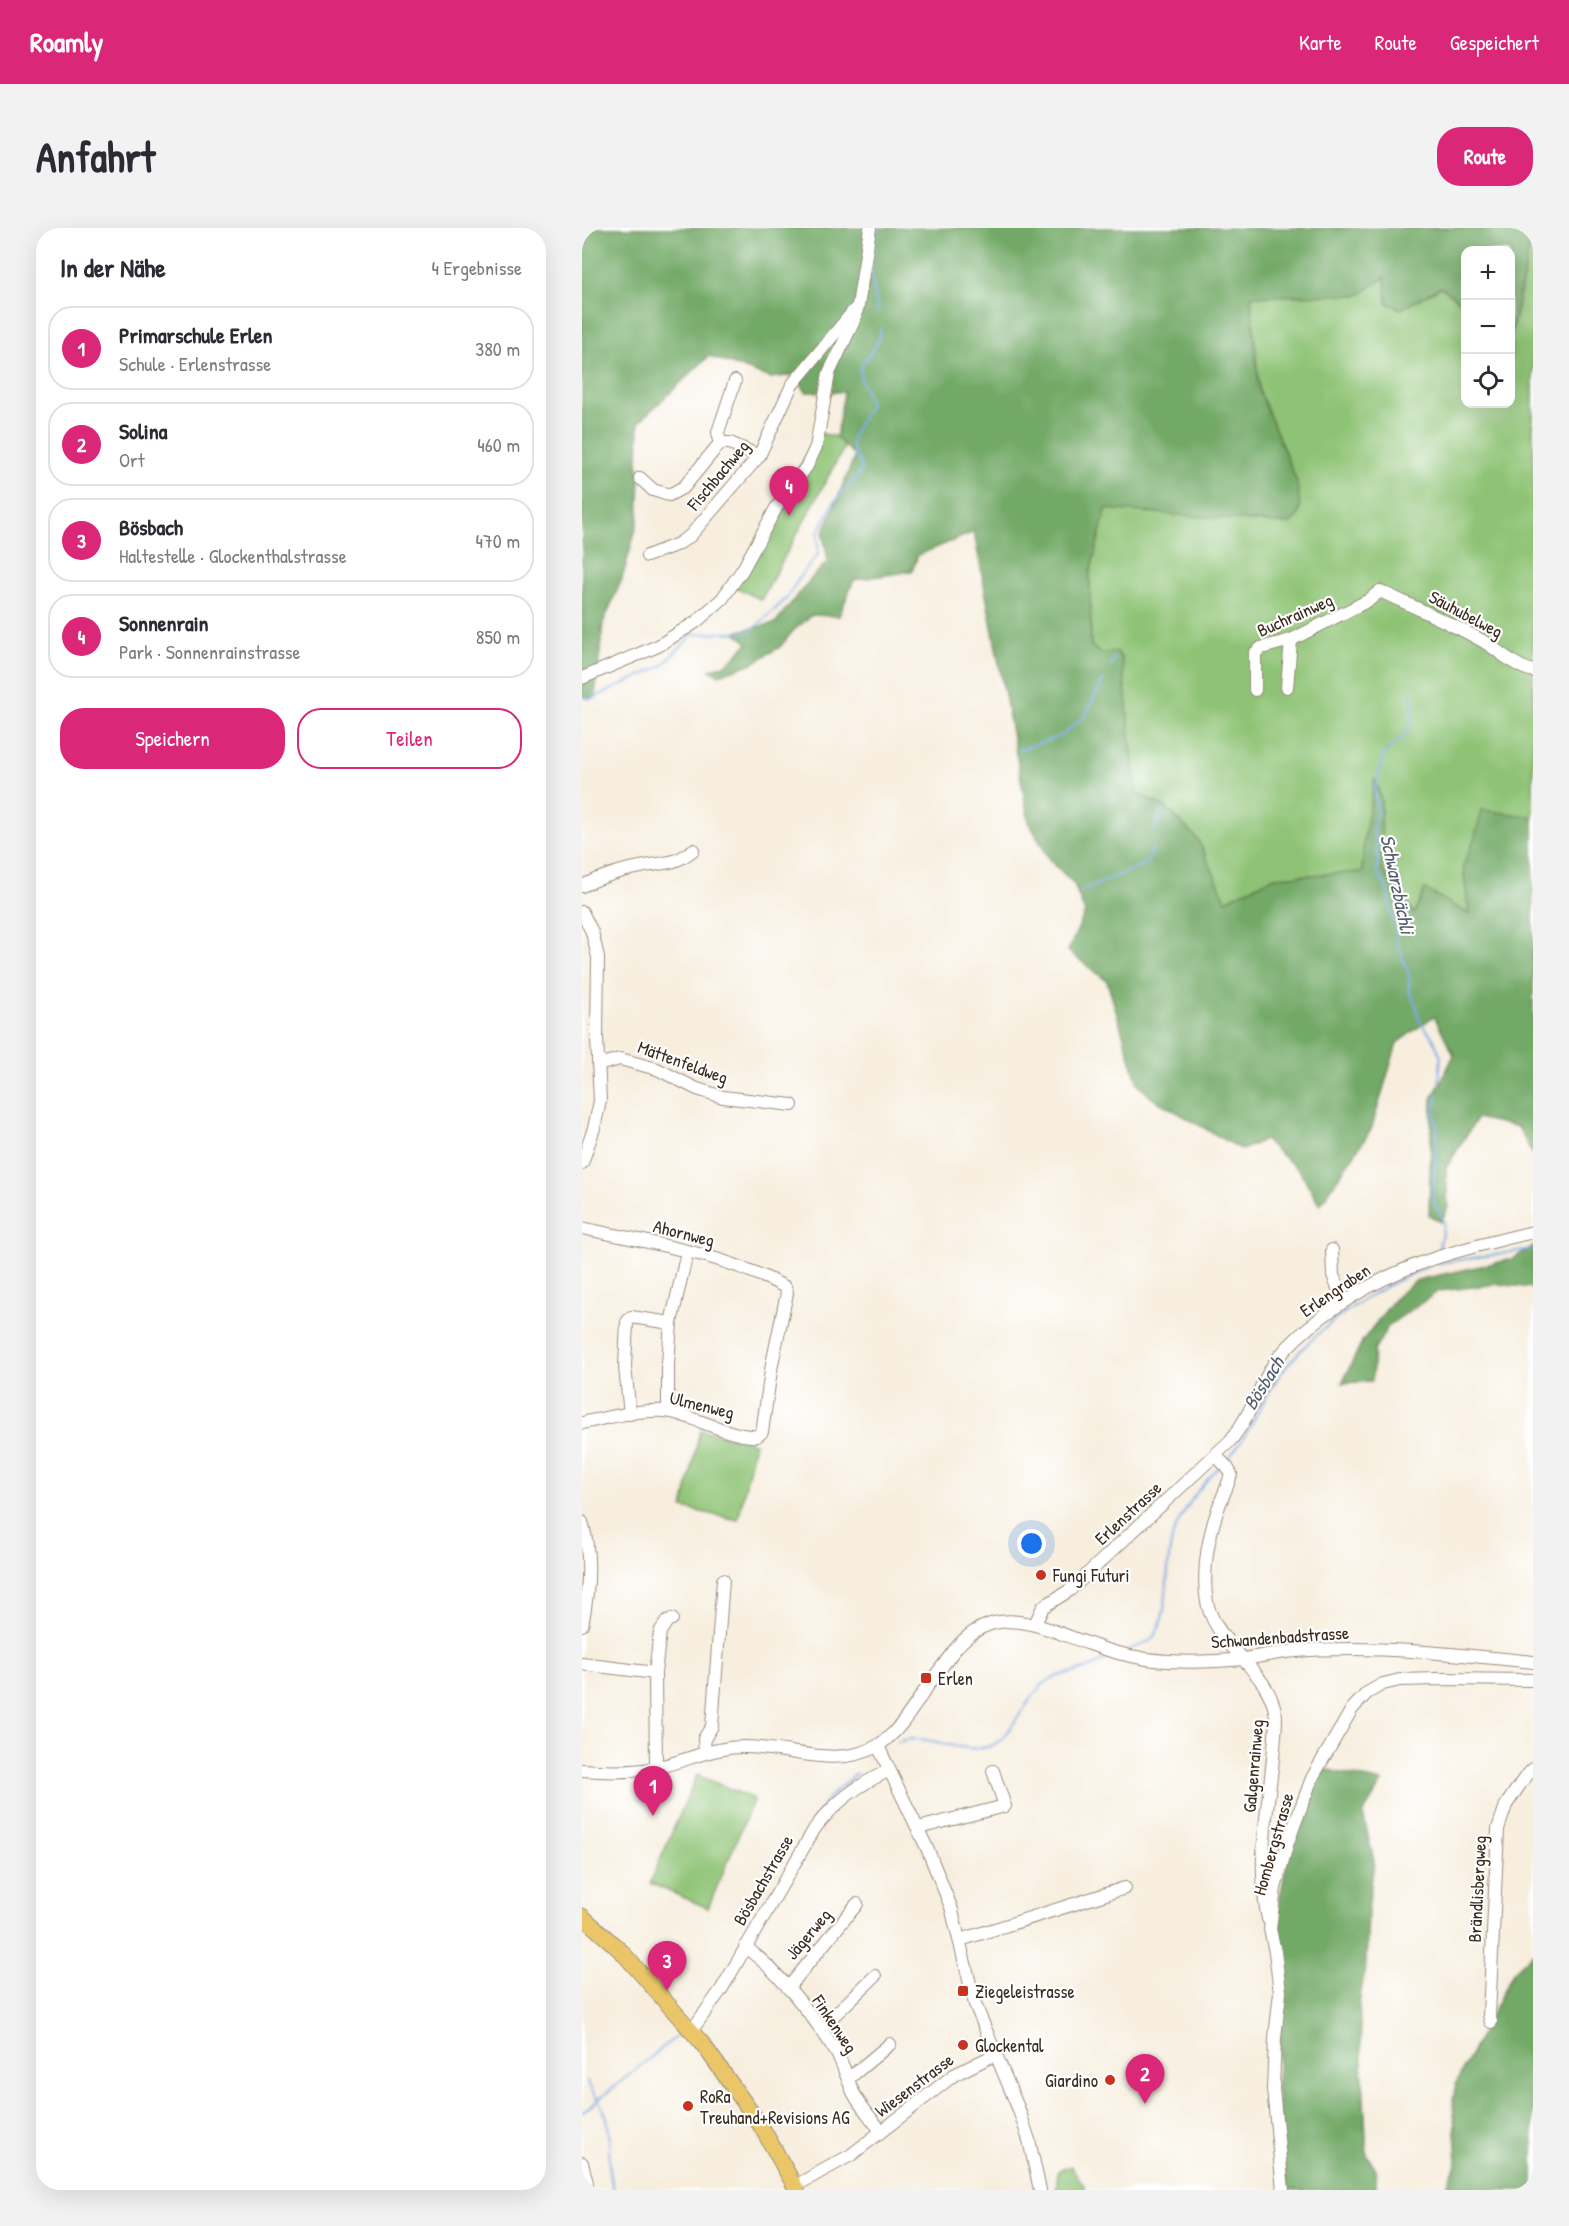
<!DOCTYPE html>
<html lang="de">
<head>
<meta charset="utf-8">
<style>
  :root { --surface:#fff; --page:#f2f2f3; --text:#2b2b33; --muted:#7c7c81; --line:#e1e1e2; --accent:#db2777 }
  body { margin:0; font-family:"Patrick Hand",sans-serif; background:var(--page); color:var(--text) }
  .controls { position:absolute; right:18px; top:18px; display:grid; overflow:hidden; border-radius:12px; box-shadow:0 6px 24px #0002 }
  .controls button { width:54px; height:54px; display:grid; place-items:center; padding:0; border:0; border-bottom:2px solid var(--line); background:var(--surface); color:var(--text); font:30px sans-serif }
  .you { position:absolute; left:450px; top:1316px; width:21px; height:21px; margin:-15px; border:4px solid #fff; border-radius:50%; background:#1a73e8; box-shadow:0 0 0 9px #1a73e833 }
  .badge { display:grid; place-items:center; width:39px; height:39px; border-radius:50%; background:var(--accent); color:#fff; font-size:20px; font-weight:700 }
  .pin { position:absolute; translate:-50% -50px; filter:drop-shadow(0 2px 3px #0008) }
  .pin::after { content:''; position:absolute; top:32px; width:21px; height:18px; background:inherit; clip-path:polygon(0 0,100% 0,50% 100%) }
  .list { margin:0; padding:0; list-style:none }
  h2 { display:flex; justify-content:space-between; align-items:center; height:78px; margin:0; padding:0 24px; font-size:26px }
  h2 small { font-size:20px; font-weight:400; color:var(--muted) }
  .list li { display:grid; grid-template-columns:39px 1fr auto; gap:18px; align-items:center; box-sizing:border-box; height:84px; margin:0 12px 12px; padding:0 12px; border:2px solid var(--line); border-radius:24px }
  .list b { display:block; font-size:22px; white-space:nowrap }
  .list p { margin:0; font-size:20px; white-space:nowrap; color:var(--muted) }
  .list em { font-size:20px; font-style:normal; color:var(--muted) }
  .actions { display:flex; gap:12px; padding:18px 24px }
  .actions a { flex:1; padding:14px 0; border:2px solid var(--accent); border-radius:24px; text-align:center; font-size:21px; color:var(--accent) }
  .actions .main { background:var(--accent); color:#fff }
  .icon { flex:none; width:33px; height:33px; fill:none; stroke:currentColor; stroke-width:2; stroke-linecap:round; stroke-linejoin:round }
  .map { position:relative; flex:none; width:951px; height:1962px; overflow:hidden; border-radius:24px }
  header { display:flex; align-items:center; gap:36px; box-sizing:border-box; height:84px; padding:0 30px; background:var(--accent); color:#fff }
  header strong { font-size:28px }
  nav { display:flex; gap:33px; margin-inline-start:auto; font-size:21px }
  .intro { display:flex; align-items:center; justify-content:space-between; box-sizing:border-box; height:144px; padding:0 36px }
  h1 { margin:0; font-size:42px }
  .button { padding:15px 27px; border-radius:24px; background:var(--accent); color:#fff; font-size:21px; font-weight:700 }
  main { display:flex; gap:36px; padding:0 36px }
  aside { flex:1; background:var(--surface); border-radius:24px; box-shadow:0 6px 24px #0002 }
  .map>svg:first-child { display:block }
  .green { fill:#8ec375; stroke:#64764a; stroke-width:1.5 }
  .forest { fill:#72a966; stroke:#566a42; stroke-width:1.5 }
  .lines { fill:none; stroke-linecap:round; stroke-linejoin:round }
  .stream { stroke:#7aa9e4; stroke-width:2 }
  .minor-casing { stroke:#998c7e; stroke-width:14 }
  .major-casing { stroke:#998c7e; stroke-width:17 }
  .minor { stroke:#fff; stroke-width:12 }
  .major { stroke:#ebc669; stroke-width:15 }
  .poi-dot { fill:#c8321e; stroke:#fff; stroke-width:2 }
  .labels { text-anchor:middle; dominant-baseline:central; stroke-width:4.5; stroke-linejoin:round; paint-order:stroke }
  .street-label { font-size:18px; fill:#3b2a1e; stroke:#fff }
  .poi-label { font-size:18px; fill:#3b2a1e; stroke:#fff; text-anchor:start }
  .water-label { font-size:20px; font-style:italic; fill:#545d6d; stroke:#fff }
</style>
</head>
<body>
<header>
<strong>Roamly</strong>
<nav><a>Karte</a><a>Route</a><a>Gespeichert</a></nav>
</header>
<div class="intro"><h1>Anfahrt</h1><a class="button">Route</a></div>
<main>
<aside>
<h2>In der Nähe<small>4 Ergebnisse</small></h2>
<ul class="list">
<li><span class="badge">1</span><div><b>Primarschule Erlen</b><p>Schule · Erlenstrasse</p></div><em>380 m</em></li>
<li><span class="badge">2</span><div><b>Solina</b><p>Ort</p></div><em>460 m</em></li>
<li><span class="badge">3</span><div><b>Bösbach</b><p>Haltestelle · Glockenthalstrasse</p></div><em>470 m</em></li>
<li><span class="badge">4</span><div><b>Sonnenrain</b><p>Park · Sonnenrainstrasse</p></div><em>850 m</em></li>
</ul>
<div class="actions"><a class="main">Speichern</a><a>Teilen</a></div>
</aside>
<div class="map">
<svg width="951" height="1962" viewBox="0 0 951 1962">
  <rect width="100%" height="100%" fill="#fff"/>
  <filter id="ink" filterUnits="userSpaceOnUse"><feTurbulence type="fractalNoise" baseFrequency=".0167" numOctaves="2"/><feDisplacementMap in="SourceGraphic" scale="12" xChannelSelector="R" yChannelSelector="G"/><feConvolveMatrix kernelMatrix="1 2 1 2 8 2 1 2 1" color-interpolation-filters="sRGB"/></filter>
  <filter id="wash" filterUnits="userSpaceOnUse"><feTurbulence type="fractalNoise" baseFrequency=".008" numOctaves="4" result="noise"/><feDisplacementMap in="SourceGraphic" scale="24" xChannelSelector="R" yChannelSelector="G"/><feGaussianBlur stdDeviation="1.35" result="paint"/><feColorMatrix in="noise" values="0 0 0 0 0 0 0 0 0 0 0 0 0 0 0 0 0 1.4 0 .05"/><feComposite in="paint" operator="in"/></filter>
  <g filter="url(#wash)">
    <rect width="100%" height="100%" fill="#f7eede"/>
    <g class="green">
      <polygon points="951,3 951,589 900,582 892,612 881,638 887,686 833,686 800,642 799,573 794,552 782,611 780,644 693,649 644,672 616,612 585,581 554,565 540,431 535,424 519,425 509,418 508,345 524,280 706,296 716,288 715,254 677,162 669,68 777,67 803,48 819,81 859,59 883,77 884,176 928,176 929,108"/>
      <polygon points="237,205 254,209 263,218 179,372 150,357"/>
      <polygon points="118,1202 173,1215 156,1292 101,1280"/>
      <polygon points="115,1547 172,1571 126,1680 68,1655"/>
      <polygon points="489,1938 503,1959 502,1962 474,1962 476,1943"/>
    </g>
    <g class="forest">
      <polygon points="0,0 951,0 929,108 928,22 884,22 883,77 859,59 819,81 805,75 803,49 777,67 669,68 677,162 715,254 718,279 716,288 707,296 524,281 508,345 509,418 519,425 535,424 540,431 554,565 585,580 616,612 644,672 693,649 780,644 782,611 793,551 799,573 800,642 832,686 843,661 887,686 881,638 892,612 900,582 951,589 951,927 936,899 895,890 864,940 866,979 859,994 847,987 850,871 872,827 852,788 815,815 789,902 738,977 718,943 682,912 660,922 570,870 556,856 525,753 486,723 503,685 492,656 467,631 447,594 392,304 336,327 330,343 272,352 257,388 230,387 211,403 198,419 171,435 137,447 128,442 145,436 166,415 153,404 193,395 227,353 246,333 241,305 273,228 254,209 262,164 224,164 213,147 188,150 127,128 57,194 56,240 58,250 56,294 40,351 21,395 13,470 0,469"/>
      <polygon points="951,1018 951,1060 915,1056 857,1063 807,1097 792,1123 790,1153 760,1155 781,1112 814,1069 835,1052 931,1031"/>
      <polygon points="742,1541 800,1554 781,1586 792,1633 786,1683 784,1734 777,1776 785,1927 794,1941 794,1962 705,1962 694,1861 702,1766 694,1689 709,1615 734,1549"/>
      <polygon points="951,1725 951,1962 863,1962 875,1934 871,1871 874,1855 931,1744"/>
    </g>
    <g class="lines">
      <g class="stream">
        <polyline points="295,0 288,42 296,84"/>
        <polyline points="529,438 533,429"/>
        <polyline points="829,466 831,480 827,501 823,508 805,522 801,529 793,562 795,586 791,599 796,634 795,643 804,658 810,687 815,699 814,712 827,747 827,763 834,777 837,792 851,810 859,829 857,853"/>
        <path d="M0,469L9,471L80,438L111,406L168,404L204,371L218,349L236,326V305L252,274L276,248L280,240C277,234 271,225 270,218C268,202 285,188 288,174C263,125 293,139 299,100"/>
        <polyline points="437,522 479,508 498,492 504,486 521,452"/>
        <polyline points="571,605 580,581"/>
        <polyline points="499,663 565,635 571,620"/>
        <polyline points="856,867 852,881 855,904 850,965 852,976 859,987 862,995 857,1020"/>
        <polyline points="856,1035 951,1021"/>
        <path d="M644,1232C671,1204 679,1171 701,1143C737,1097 791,1061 845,1039"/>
        <path d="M548,1421C554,1419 561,1417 566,1414C590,1398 582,1334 591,1307C598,1285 621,1254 638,1238"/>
        <path d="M316,1514C346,1502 380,1530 411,1517C426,1511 445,1471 460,1457C474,1445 490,1446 506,1440C513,1438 520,1433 527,1430"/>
        <polyline points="231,1593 248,1568 275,1545"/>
        <path d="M5,1853C10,1866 22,1878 25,1891C31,1913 23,1937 32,1962"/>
        <polyline points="0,1885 100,1804"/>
      </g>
    </g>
  </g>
  <g filter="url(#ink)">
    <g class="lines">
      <g class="minor-casing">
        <g id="minor">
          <polyline points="138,215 136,204 153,153"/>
          <polyline points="58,250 71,262 87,267 102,259 138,215 148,215 177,228"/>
          <polyline points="65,328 96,316 108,308 177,228 210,157 273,81"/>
          <polyline points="0,450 76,418 114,394 140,371 161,341 194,280 225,238 234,219 247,145 271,95 276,78 288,0"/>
          <polyline points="705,459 709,412"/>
          <path d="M673,462V425L679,420L709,412L787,372L798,363C832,379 866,394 899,412C917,422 931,438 951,443"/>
          <path d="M0,658C20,648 41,642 63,638C85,634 92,637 111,622"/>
          <polyline points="0,684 10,704 16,729 15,810 18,873 12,900 0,935"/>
          <polyline points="16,837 38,831 75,841 115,861 141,869 210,877"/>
          <path d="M0,1000C68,1015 142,1026 203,1059L205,1065L190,1136L180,1204L175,1208C151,1210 113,1189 89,1184C65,1179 24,1190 0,1195"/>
          <polyline points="750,1022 751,1047 761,1074"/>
          <polyline points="86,1183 86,1136 89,1095 105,1024"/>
          <polyline points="48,1186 43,1139 45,1094 49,1089 89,1095"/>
          <path d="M634,1228L645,1239L649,1246C646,1258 640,1269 636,1281C627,1307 621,1339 624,1367C628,1416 688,1440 694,1488C693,1555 671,1624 686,1691"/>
          <path d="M0,1294C10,1327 7,1363 0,1397"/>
          <path d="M453,1396L461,1379L488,1362L648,1213C669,1188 677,1156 696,1130C709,1114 724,1101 740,1089C809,1037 869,1024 951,1004"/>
          <polyline points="0,1436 73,1445 74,1540"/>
          <polyline points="73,1445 78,1404 85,1393 90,1391"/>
          <polyline points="296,1518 345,1620 369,1679 393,1776 437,1882 447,1912 458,1962"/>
          <polyline points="123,1525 122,1511 130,1498 141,1352"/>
          <path d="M0,1542C24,1544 48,1545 72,1540C102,1534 130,1519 161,1519C204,1518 254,1542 295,1518C318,1504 332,1478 347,1456C356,1444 365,1432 374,1420C415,1372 460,1400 508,1416C526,1423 546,1428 565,1431C596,1435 629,1434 660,1431C679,1429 696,1424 715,1423C790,1417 876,1426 951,1434"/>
          <polyline points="336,1600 423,1578 411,1543"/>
          <polyline points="378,1712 543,1660"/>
          <path d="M163,1719C195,1741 233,1790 254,1824C262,1837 265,1852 272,1866C279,1879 290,1891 299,1903"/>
          <polyline points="206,1760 275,1676"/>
          <polyline points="909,1794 907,1787 916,1601 924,1577 941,1552 951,1541"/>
          <polyline points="238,1801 293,1748"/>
          <path d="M110,1802L139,1762L233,1600C254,1573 276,1557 306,1543"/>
          <polyline points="266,1851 308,1816"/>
          <polyline points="0,1935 5,1955"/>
          <polyline points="213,1958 269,1927 372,1847 414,1826"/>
          <polyline points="701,1962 691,1861 693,1810 698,1764 693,1724 688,1701 693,1660 706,1614 730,1550 770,1481 785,1465 801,1456 818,1452 856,1451 951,1452"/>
        </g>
      </g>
      <g class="major-casing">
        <polyline id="major" points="0,1688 40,1724 120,1815 179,1898 215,1962"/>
      </g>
      <use href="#minor" class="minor"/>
      <use href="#major" class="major"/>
    </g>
  </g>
  <g class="poi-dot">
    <circle cx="459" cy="1347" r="6"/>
    <rect x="338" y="1444" width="12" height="12" rx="3"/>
    <rect x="375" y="1757" width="12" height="12" rx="3"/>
    <circle cx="381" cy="1817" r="6"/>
    <circle cx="528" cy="1852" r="6"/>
    <circle cx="106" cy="1878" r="6"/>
  </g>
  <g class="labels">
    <g class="street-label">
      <text transform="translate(136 247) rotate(-50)">Fischbachweg</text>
      <text transform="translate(884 386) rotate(28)">Säuhubelweg</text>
      <text transform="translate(713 387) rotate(-24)">Buchrainweg</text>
      <text transform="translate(101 834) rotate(20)">Mättenfeldweg</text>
      <text transform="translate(102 1005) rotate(14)">Ahornweg</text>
      <text transform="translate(753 1062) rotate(-34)">Erlengraben</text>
      <text transform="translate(120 1177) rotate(14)">Ulmenweg</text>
      <text transform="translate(546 1285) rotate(-43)">Erlenstrasse</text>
      <text transform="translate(698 1409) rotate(-4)">Schwandenbadstrasse</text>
      <text transform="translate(671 1538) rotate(-85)">Galgenrainweg</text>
      <text transform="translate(691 1616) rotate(-74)">Hombergstrasse</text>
      <text transform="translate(181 1652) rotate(-60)">Bösbachstrasse</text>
      <text transform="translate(895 1661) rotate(-87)">Brändlisbergweg</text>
      <text transform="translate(226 1706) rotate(-50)">Jägerweg</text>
      <text transform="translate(253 1796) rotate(56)">Finkenweg</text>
      <text transform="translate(332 1857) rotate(-37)">Wiesenstrasse</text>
    </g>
    <g class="poi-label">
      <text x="471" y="1347">Fungi Futuri</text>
      <text x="356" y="1450">Erlen</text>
      <text x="393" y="1763">Ziegeleistrasse</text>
      <text x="393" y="1817">Glockental</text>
      <text x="516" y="1852" text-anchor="end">Giardino</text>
      <text x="118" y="1868">RoRa<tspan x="118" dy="21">Treuhand+Revisions AG</tspan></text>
    </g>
    <g class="water-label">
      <text transform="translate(816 656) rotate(78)">Schwarzbächli</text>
      <text transform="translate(681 1155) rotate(-58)">Bösbach</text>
    </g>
  </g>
</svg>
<div class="controls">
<button>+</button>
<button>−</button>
<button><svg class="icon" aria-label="locate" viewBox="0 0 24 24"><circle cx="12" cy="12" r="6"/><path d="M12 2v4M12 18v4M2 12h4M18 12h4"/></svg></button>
</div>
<div class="you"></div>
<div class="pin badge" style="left:71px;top:1588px">1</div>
<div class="pin badge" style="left:563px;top:1876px">2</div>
<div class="pin badge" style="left:85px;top:1763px">3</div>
<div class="pin badge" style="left:207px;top:288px">4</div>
</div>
</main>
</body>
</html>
